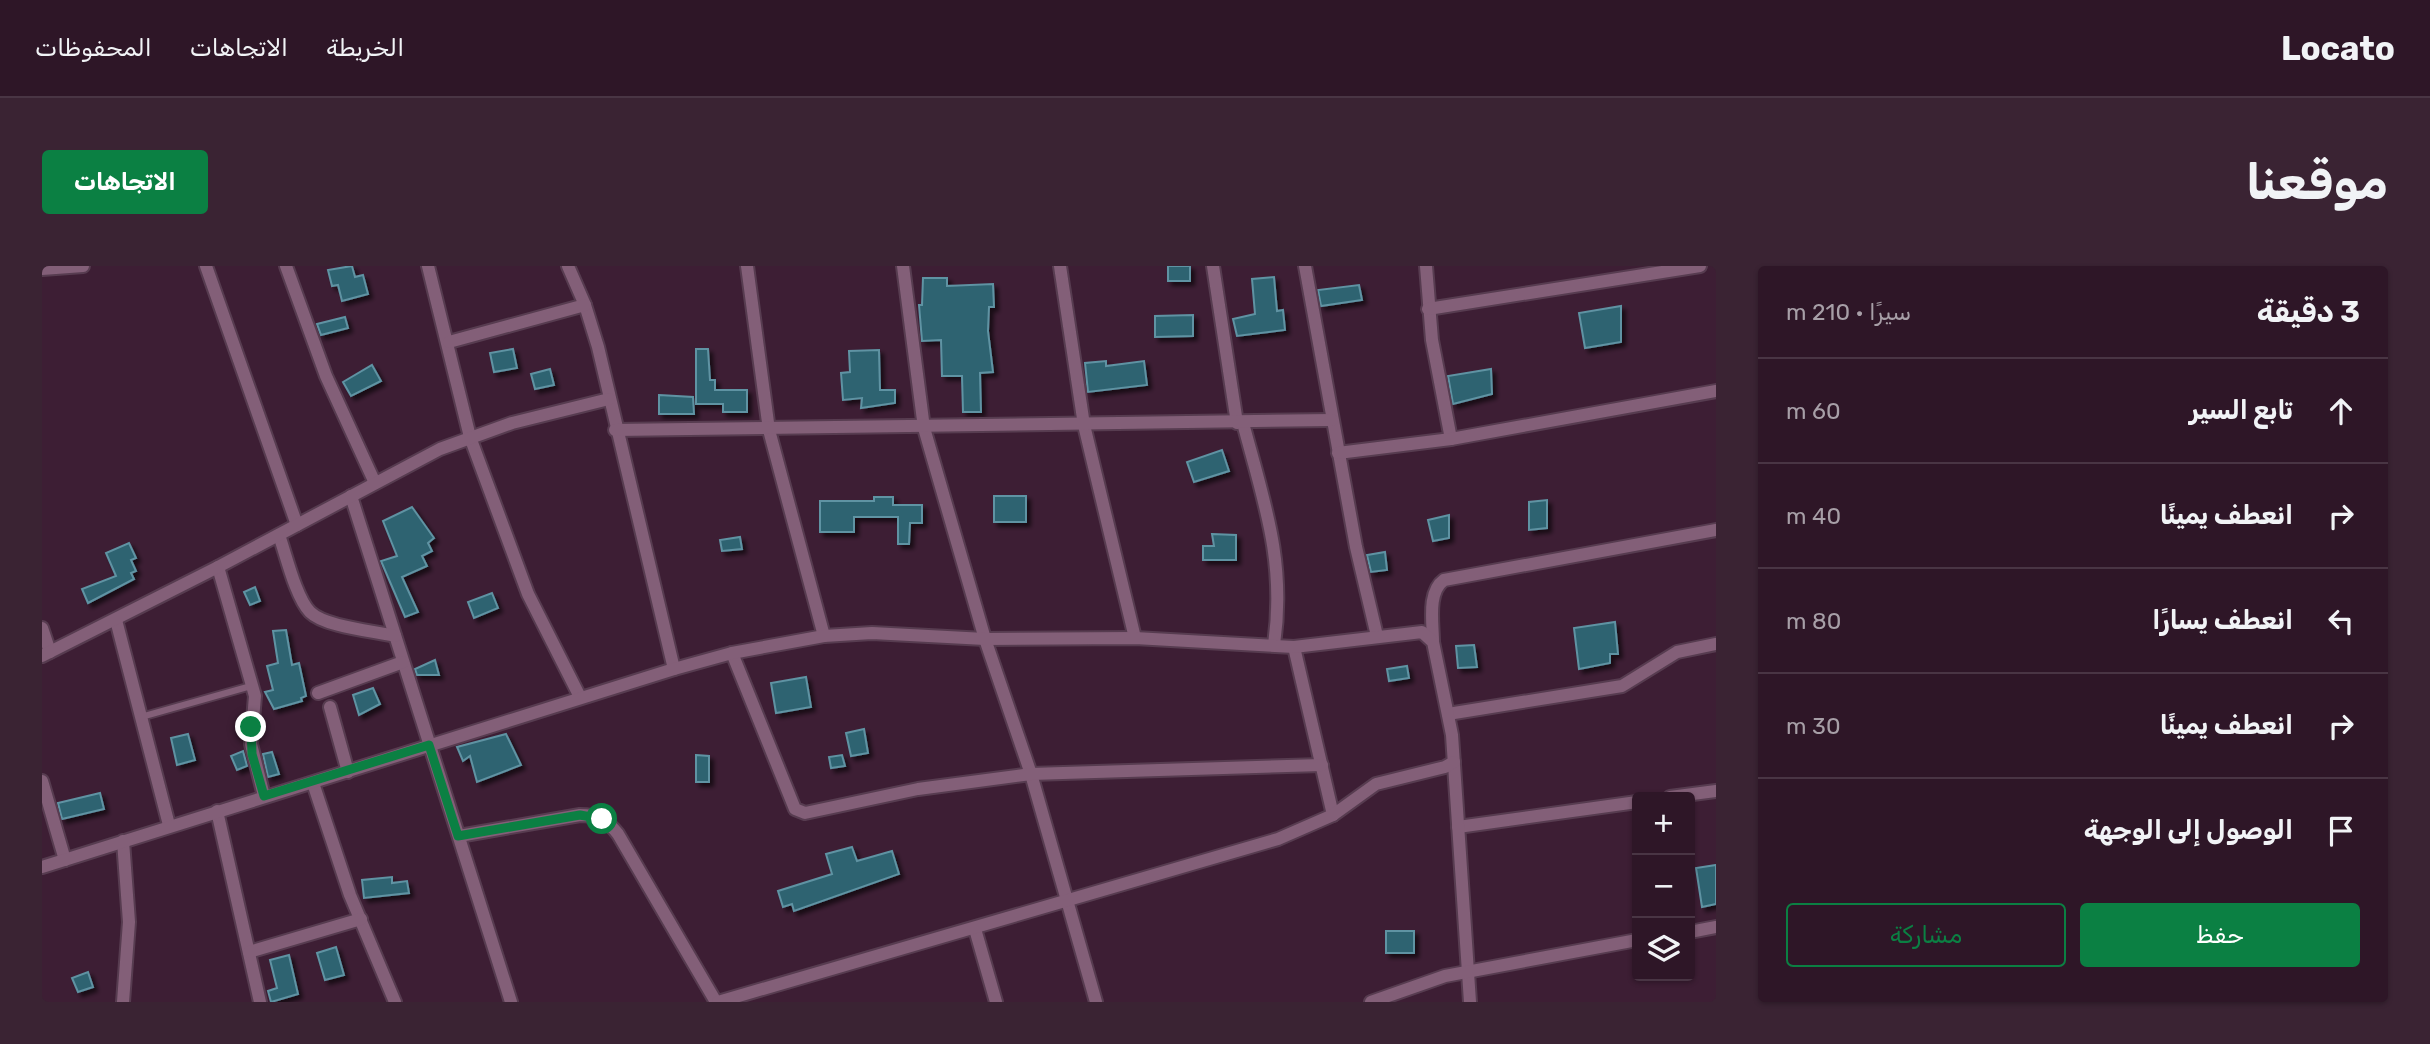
<!DOCTYPE html>
<html lang="ar">
<head>
<meta charset="utf-8">
<style>
  :root { --surface:#2e1627; --page:#3a2333; --text:#f1f3f6; --muted:#a79fa7; --line:#493544; --accent:#0b8043 }
  body { margin:0; font-family:Rubik,Cairo,sans-serif; background:var(--page); color:var(--text); direction:rtl }
  .controls { position:absolute; right:21px; bottom:21px; display:grid; overflow:hidden; border-radius:7px; box-shadow:0 2px 5px #0004 }
  .controls button { width:63px; height:63px; display:grid; place-items:center; padding:0; border:0; border-bottom:2px solid var(--line); background:var(--surface); color:var(--text); font:35px sans-serif }
  .stop { position:absolute; width:21px; height:21px; margin:-16px; border:5px solid #0b8043; border-radius:50%; background:#fff }
  .stop.end { background:#0b8043; border-color:#fff; box-shadow:0 2px 7px #0008 }
  .list { margin:0; padding:0; list-style:none }
  h2 { display:flex; justify-content:space-between; align-items:center; height:91px; margin:0; padding:0 28px; font-size:30px }
  h2 small { font-size:23px; font-weight:400; color:var(--muted) }
  .list li { display:grid; grid-template-columns:46px 1fr auto; gap:21px; align-items:center; box-sizing:border-box; height:105px; padding:0 28px; border-top:2px solid var(--line) }
  .list b { display:block; font-size:26px; white-space:nowrap }
  .list em { font-size:23px; font-style:normal; color:var(--muted) }
  .actions { display:flex; gap:14px; padding:21px 28px }
  .actions a { flex:1; padding:16px 0; border:2px solid var(--accent); border-radius:7px; text-align:center; font-size:24px; color:var(--accent) }
  .actions .main { background:var(--accent); color:#fff }
  .icon { flex:none; width:38px; height:38px; fill:none; stroke:currentColor; stroke-width:2; stroke-linecap:round; stroke-linejoin:round }
  .map { position:relative; flex:none; width:1674px; height:736px; overflow:hidden; direction:ltr; border-radius:7px }
  header { display:flex; align-items:center; gap:42px; box-sizing:border-box; height:98px; padding:0 35px; background:var(--surface); border-bottom:2px solid var(--line) }
  header strong { font-size:33px }
  nav { display:flex; gap:38px; margin-inline-start:auto; font-size:24px }
  .intro { display:flex; align-items:center; justify-content:space-between; box-sizing:border-box; height:168px; padding:0 42px }
  h1 { margin:0; font-size:49px }
  .button { padding:18px 32px; border-radius:7px; background:var(--accent); color:#fff; font-size:24px; font-weight:700 }
  main { display:flex; gap:42px; padding:0 42px }
  aside { flex:1; background:var(--surface); border-radius:7px; box-shadow:0 2px 5px #0004 }
  .map>svg:first-child { display:block }
  .building { fill:#2f6371; stroke:#5f93a3; stroke-width:2; filter:url(#shadow) }
  .lines { fill:none; stroke-linecap:round; stroke-linejoin:round }
  .lane-casing { stroke:#573c50; stroke-width:10 }
  .street-casing { stroke:#573c50; stroke-width:16 }
  .lane { stroke:#835f78; stroke-width:6 }
  .street { stroke:#835f78; stroke-width:12 }
  .route { stroke:#0b8043; stroke-width:9 }
</style>
</head>
<body>
<header>
<strong>Locato</strong>
<nav><a>الخريطة</a><a>الاتجاهات</a><a>المحفوظات</a></nav>
</header>
<div class="intro"><h1>موقعنا</h1><a class="button">الاتجاهات</a></div>
<main>
<aside>
<h2>3 دقيقة<small>سيرًا · 210 m</small></h2>
<ul class="list">
<li><svg class="icon" aria-label="ahead" viewBox="0 0 24 24"><path d="M12 20V5M6 11l6-6 6 6"/></svg><div><b>تابع السير</b></div><em>60 m</em></li>
<li><svg class="icon" aria-label="right" viewBox="0 0 24 24"><path d="M7 20v-9h11M14 6l5 5-5 5"/></svg><div><b>انعطف يمينًا</b></div><em>40 m</em></li>
<li><svg class="icon" aria-label="left" viewBox="0 0 24 24"><path d="M17 20v-9H6M10 6l-5 5 5 5"/></svg><div><b>انعطف يسارًا</b></div><em>80 m</em></li>
<li><svg class="icon" aria-label="right" viewBox="0 0 24 24"><path d="M7 20v-9h11M14 6l5 5-5 5"/></svg><div><b>انعطف يمينًا</b></div><em>30 m</em></li>
<li><svg class="icon" aria-label="arrive" viewBox="0 0 24 24"><path d="M6 21V4h12l-3 4 3 4H6"/></svg><div><b>الوصول إلى الوجهة</b></div></li>
</ul>
<div class="actions"><a class="main">حفظ</a><a>مشاركة</a></div>
</aside>
<div class="map">
<svg width="1674" height="736" viewBox="0 0 1674 736">
  <defs>
    <filter id="shadow"><feDropShadow dx="4" dy="4" stdDeviation="2" flood-color="#0009"/></filter>
  </defs>
  <rect width="100%" height="100%" fill="#3d1e34"/>
  <g class="building">
    <polygon points="310,0 313,11 321,9 326,28 300,35 296,19 290,20 286,4"/>
    <rect x="1126" y="0" width="22" height="15"/>
    <polygon points="1232,11 1235,45 1241,44 1243,64 1195,70 1191,53 1213,48 1210,13"/>
    <polygon points="881,12 905,12 905,20 951,18 952,41 947,41 946,65 951,106 938,107 939,146 921,146 920,110 900,110 899,74 880,75 877,39 880,39"/>
    <polygon points="1317,19 1320,34 1279,40 1276,24"/>
    <polygon points="1579,40 1579,76 1543,82 1537,47"/>
    <polygon points="1151,49 1151,70 1113,71 1113,50"/>
    <polygon points="303,51 306,62 279,69 275,58"/>
    <polygon points="471,83 475,102 452,106 448,87"/>
    <polygon points="654,83 666,83 668,114 673,114 673,124 705,124 705,146 681,146 681,138 654,138"/>
    <polygon points="837,84 838,124 853,124 853,137 819,142 820,132 801,134 799,107 808,106 807,85"/>
    <polygon points="1064,95 1064,100 1102,95 1105,119 1046,126 1043,97"/>
    <polygon points="330,99 339,115 309,130 301,116"/>
    <polygon points="508,103 512,119 493,123 489,108"/>
    <polygon points="1449,103 1450,128 1411,138 1406,110"/>
    <polygon points="617,129 651,131 652,148 617,148"/>
    <polygon points="1180,184 1187,205 1152,216 1145,196"/>
    <rect x="952" y="230" width="32" height="26"/>
    <polygon points="832,231 851,231 851,239 880,239 880,257 868,257 867,278 856,278 856,251 812,251 812,266 778,266 778,235 832,235"/>
    <polygon points="1505,234 1505,262 1487,264 1487,236"/>
    <polygon points="370,241 392,272 386,277 390,285 380,290 385,300 360,311 376,346 363,351 339,295 355,290 341,255"/>
    <polygon points="1407,249 1407,272 1391,275 1386,254"/>
    <polygon points="1170,268 1194,269 1194,294 1161,294 1161,280 1172,280"/>
    <polygon points="698,271 700,283 680,285 678,274"/>
    <polygon points="87,277 94,292 89,294 94,305 89,307 92,313 46,337 40,323 74,310 64,287"/>
    <polygon points="1343,286 1345,304 1329,306 1325,289"/>
    <polygon points="213,321 218,335 208,339 202,326"/>
    <polygon points="450,327 456,342 432,352 426,336"/>
    <polygon points="1573,356 1576,388 1568,388 1568,397 1537,403 1532,362"/>
    <polygon points="244,364 250,399 257,397 264,430 259,432 260,435 232,443 223,426 231,424 225,400 236,397 231,365"/>
    <polygon points="1432,379 1435,401 1416,402 1414,380"/>
    <polygon points="393,394 397,409 375,409 373,403"/>
    <polygon points="1365,400 1367,412 1347,415 1345,403"/>
    <polygon points="764,411 769,441 734,447 729,417"/>
    <polygon points="331,422 338,438 317,449 311,429"/>
    <polygon points="822,463 826,487 809,490 804,467"/>
    <polygon points="146,468 153,494 135,499 129,472"/>
    <polygon points="464,468 479,499 435,516 428,490 421,495 415,481"/>
    <polygon points="201,485 205,500 195,504 189,490"/>
    <polygon points="230,486 237,508 226,511 221,488"/>
    <polygon points="654,489 667,490 667,516 654,516"/>
    <polygon points="800,489 803,500 789,502 787,491"/>
    <polygon points="58,527 62,543 20,553 16,537"/>
    <polygon points="810,581 815,595 850,585 857,608 752,645 750,638 741,641 736,625 790,608 784,588"/>
    <polygon points="1674,599 1674,638 1660,641 1654,602"/>
    <polygon points="350,611 350,617 365,615 367,627 322,632 320,614"/>
    <rect x="1344" y="665" width="28" height="22"/>
    <polygon points="294,681 302,709 283,714 275,687"/>
    <polygon points="247,689 256,728 229,736 226,725 235,722 228,694"/>
    <polygon points="46,706 51,721 36,726 30,712"/>
  </g>
  <g class="lines">
    <g class="lane-casing">
      <polyline id="lane" points="99,451 209,420"/>
    </g>
    <g class="street-casing">
      <g id="street">
        <polyline points="164,0 255,259"/>
        <polyline points="244,0 284,110 333,217"/>
        <polyline points="386,0 428,171 486,328 538,431"/>
        <polyline points="526,0 543,39 556,81 632,403"/>
        <polyline points="705,0 727,164 782,370"/>
        <polyline points="861,0 882,162 943,373 989,508 1054,736"/>
        <polyline points="1018,0 1042,159 1093,372"/>
        <polyline points="1171,0 1195,157"/>
        <polyline points="1263,0 1314,281 1335,370"/>
        <polyline points="1384,0 1390,74 1409,173"/>
        <polyline points="0,3 41,0"/>
        <polyline points="1386,43 1658,0"/>
        <polyline points="407,76 543,39"/>
        <path d="M1201,157C1222,236 1244,296 1232,379"/>
        <polyline points="573,164 1290,154"/>
        <polyline points="1296,187 1409,173 1674,125"/>
        <polyline points="309,230 469,736"/>
        <path d="M237,269C244,289 254,332 268,346C283,361 332,365 353,370"/>
        <polyline points="176,301 213,430 209,478 222,530"/>
        <polyline points="74,354 127,559"/>
        <polyline points="0,362 8,386"/>
        <path d="M1391,376C1391,357 1385,326 1402,314L1674,264"/>
        <polyline points="1252,381 1291,549"/>
        <polyline points="690,387 753,543 763,547 876,523 989,508 1280,499"/>
        <polyline points="0,390 176,301 398,183 470,157 567,133"/>
        <polyline points="276,427 361,396"/>
        <polyline points="288,441 306,506"/>
        <polyline points="1406,448 1580,420 1635,386 1674,378"/>
        <polyline points="0,515 23,594"/>
        <polyline points="271,517 308,629 353,736"/>
        <polyline points="1628,531 1674,525"/>
        <polyline points="175,545 218,736"/>
        <polyline points="1416,561 1595,536"/>
        <path d="M417,570L538,549C555,549 566,555 576,568L674,736"/>
        <polyline points="81,575 87,656 81,736"/>
        <polyline points="0,601 632,403 690,387 782,370 830,367 943,373 1093,372 1252,381 1380,366 1391,376 1410,469 1428,736"/>
        <polyline points="933,663 954,736"/>
        <polyline points="1648,666 1674,661"/>
        <polyline points="207,686 319,653"/>
        <polyline points="676,736 1236,573 1291,549 1334,518 1403,501 1412,496"/>
        <polyline points="1329,736 1403,710 1595,674"/>
      </g>
    </g>
    <use href="#lane" class="lane"/>
    <use href="#street" class="street"/>
  </g>
  <g class="lines">
    <polyline class="route" points="209,461 210,488 222,530 387,479 416,570 538,549 560,553"/>
  </g>
</svg>
<div class="controls">
<button>+</button>
<button>−</button>
<button><svg class="icon" aria-label="layers" viewBox="0 0 24 24"><path d="M12 4l9 5-9 5-9-5zM3 14l9 5 9-5"/></svg></button>
</div>
<div class="stop" style="left:560px;top:553px"></div>
<div class="stop end" style="left:209px;top:461px"></div>
</div>
</main>
</body>
</html>
